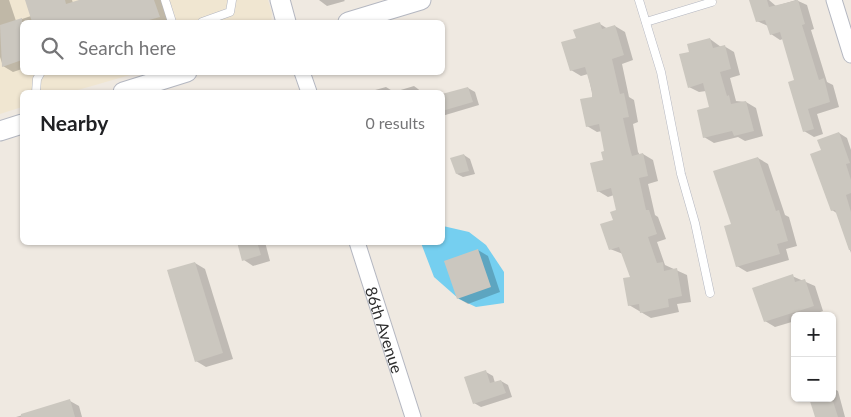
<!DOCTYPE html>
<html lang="en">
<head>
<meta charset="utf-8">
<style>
  :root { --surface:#fff; --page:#f6f6f6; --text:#202124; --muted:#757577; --line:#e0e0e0 }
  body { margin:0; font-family:Lato,sans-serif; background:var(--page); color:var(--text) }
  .controls { position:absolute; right:15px; bottom:15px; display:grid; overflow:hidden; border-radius:8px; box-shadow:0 1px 4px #0004 }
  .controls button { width:45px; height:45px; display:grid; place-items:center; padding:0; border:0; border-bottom:1px solid var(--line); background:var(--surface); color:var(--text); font:25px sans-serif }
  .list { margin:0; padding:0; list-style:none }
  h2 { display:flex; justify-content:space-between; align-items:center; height:65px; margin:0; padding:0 20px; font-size:21px }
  h2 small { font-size:16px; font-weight:400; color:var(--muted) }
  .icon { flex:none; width:28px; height:28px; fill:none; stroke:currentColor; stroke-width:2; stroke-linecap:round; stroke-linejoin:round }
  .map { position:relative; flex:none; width:851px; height:417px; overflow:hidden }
  .search { position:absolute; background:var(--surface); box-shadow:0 1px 4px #0004; left:20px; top:20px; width:425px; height:55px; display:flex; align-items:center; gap:12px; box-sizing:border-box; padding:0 18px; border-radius:8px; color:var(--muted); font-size:19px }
  .panel { position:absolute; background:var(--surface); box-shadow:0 1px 4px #0004; left:20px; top:90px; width:425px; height:155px; border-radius:8px }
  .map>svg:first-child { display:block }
  .education { fill:#f0e6d1 }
  .water { fill:#75cff0 }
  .shadow { fill:#0003 }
  .building { fill:#cbc7bf }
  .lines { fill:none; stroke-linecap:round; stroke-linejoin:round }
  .service-casing { stroke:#b4b7c1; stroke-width:9 }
  .minor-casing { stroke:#b4b7c1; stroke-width:17 }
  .tertiary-casing { stroke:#b4b7c1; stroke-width:21 }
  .service { stroke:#fff; stroke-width:8 }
  .minor { stroke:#fff; stroke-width:15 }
  .tertiary { stroke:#fff; stroke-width:19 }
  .labels { text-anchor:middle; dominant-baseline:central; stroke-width:5; stroke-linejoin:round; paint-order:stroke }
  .street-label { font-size:16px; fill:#2e2e2e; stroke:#fff }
</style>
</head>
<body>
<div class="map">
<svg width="851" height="417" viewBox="0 0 851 417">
  <rect width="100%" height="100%" fill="#efe9e1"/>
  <polygon class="education" points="0,0 268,0 272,13 271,22 22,22 22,72 137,73 71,92 22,92 22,107 0,114"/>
  <polygon class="water" points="443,226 469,232 486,245 504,272 504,303 476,307 459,299 434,277 421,243 442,242"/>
  <g class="shadow">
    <polygon points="0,0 9,0 16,21 31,16 26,0 72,0 73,3 83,0 162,0 168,22 22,22 22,69 13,72 3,66 0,57"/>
    <polygon points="319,0 344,0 345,1 327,6"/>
    <polygon points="760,0 769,0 776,6 796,0 807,5 814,29 811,30 827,82 833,85 839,107 817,114 823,134 814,137 804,131 796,81 783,39 780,40 771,34 768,26 757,21"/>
    <polygon points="600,24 608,29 615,26 625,32 633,60 622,64 629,97 634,100 638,122 633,124 638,152 640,155 643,154 653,160 658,181 648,184 655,215 658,217 666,239 657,242 665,265 687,275 691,302 677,304 679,312 651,318 629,305 631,278 623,254 610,249 618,211 614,195 608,197 598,191 606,152 602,131 597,132 587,126 593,98 588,74 581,76 571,70 577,38"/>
    <polygon points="710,39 721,47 724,46 734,52 740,75 730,78 736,101 746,102 756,108 763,136 745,141 738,137 714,143 704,137 711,108 706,91 699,92 689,87 691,52"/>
    <polygon points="414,86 422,92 394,92"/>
    <polygon points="386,87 394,92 368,92"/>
    <polygon points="468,88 475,92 479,105 442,116 442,96"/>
    <polygon points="839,133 847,138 851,150 851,253 838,214 832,210 822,151"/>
    <polygon points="464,155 470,159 475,174 463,177 457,174"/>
    <polygon points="758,158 768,164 785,215 789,217 797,246 786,249 789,260 747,272 737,266"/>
    <polygon points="238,242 265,242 270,261 253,266 244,260"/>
    <polygon points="478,250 488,256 500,292 468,304 458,298"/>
    <polygon points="195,263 205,269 233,359 206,367 196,361"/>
    <polygon points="792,276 815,286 823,311 809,316 795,316 795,321 775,327 765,321"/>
    <polygon points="486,372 493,376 495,383 501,381 508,385 512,397 481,407 474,403"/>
    <polygon points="832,388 838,391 845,417 816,417 811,398 832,398"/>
    <polygon points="70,401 79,406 82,417 16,417"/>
  </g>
  <g class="building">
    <polygon points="25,0 65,0 66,4 79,0 154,0 160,17 142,22 32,22"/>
    <polygon points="749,0 767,0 769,7 798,0 805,24 802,25 819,80 824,78 830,102 808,109 814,129 803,132 788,82 794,80 780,32 770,35 765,20 756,22"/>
    <polygon points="22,18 22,60 2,67 0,25"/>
    <polygon points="600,22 602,29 615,25 624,55 612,59 620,94 624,93 629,117 623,118 629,145 632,156 643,153 648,176 639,178 646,210 649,210 657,234 648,237 657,263 663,262 664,271 677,268 682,296 668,299 669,307 640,313 639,304 628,306 623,278 630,277 619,247 609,250 600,224 613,220 610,212 616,210 611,188 597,192 590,163 603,160 601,152 604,151 599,124 586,127 580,99 592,97 592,91 585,67 570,71 561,42 576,38 573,30"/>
    <polygon points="710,38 713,48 725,45 731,69 720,72 727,96 729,95 731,104 746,101 754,131 734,136 732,131 703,138 697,110 709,107 703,83 688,88 679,54 689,52 687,44"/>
    <polygon points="468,87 473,102 442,111 442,94"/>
    <polygon points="839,132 850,163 846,164 851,180 851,193 846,195 851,212 851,250 849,250 835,210 831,211 810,154 821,150 817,140"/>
    <polygon points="464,154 469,171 456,174 450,158"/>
    <polygon points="758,157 776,211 779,210 788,241 777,244 780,254 736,267 724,226 731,224 713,171"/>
    <polygon points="237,242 257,242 261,255 242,261"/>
    <polygon points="478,249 491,287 457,299 444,261"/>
    <polygon points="195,262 223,353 195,362 167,270"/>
    <polygon points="793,274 795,282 805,279 814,306 764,322 752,288"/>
    <polygon points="486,370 490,383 501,380 506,393 473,404 464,377"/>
    <polygon points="809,398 832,398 838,417 815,417"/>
    <polygon points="70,399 75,417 21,417 21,414"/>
  </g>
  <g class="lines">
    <g class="service-casing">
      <g id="service">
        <polyline points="165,0 172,22"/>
        <polyline points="639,0 661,72 681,174 695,223 710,293"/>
        <polyline points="202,22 230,12 232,0"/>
        <polyline points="646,22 712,2"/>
        <polyline points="36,92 37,79 41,72"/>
      </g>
    </g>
    <g class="minor-casing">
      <g id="minor">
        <polyline points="834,0 851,55"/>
        <polyline points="302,72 309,92"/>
        <path id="s1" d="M357,242L413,417"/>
      </g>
    </g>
    <g class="tertiary-casing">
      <g id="tertiary">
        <polyline points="280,0 286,22"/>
        <polyline points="348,22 421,0"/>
        <polyline points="123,92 187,72"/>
        <polyline points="0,131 22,124"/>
      </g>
    </g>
    <use href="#service" class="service"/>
    <use href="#minor" class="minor"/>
    <use href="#tertiary" class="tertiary"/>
  </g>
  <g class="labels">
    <g class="street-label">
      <text stroke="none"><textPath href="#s1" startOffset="92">86th Avenue</textPath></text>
    </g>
  </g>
</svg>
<div class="controls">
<button>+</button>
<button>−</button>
</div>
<div class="search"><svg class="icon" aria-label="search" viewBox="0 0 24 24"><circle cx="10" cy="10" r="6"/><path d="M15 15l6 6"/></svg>Search here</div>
<section class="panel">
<h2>Nearby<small>0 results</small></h2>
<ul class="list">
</ul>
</section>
</div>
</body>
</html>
